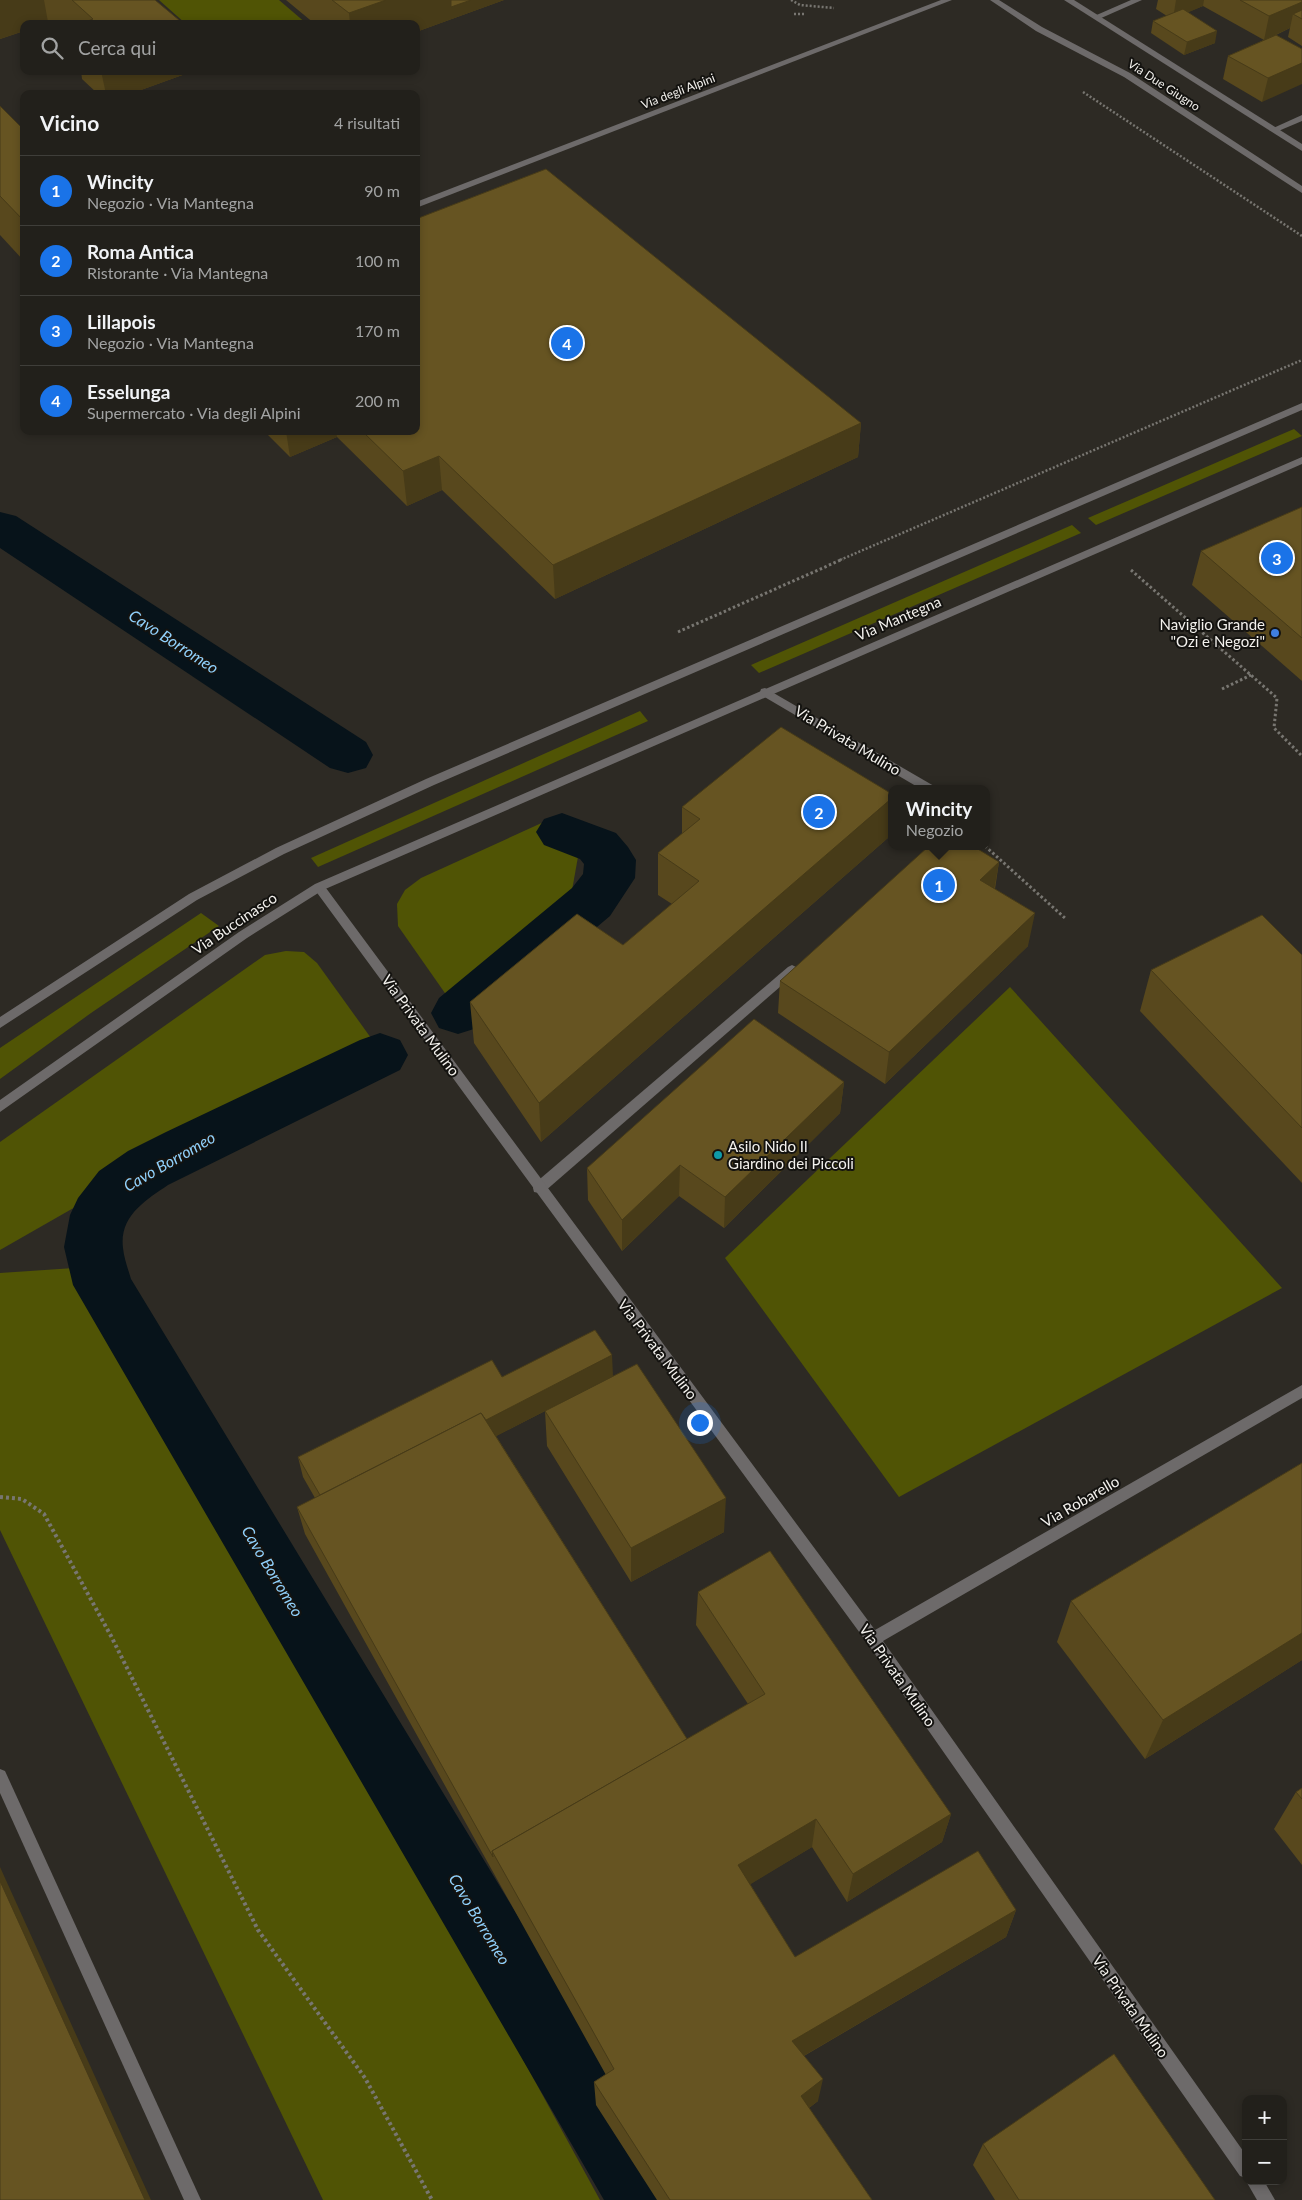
<!DOCTYPE html>
<html lang="it">
<head>
<meta charset="utf-8">
<style>
  :root { --surface:#22201b; --page:#2e2d28; --text:#f1f3f6; --muted:#a2a3a3; --line:#3f3e3a; --accent:#1a73e8 }
  body { margin:0; font-family:Lato,sans-serif; background:var(--page); color:var(--text) }
  .controls { position:absolute; right:15px; bottom:15px; display:grid; overflow:hidden; border-radius:10px; box-shadow:0 2px 8px #0003 }
  .controls button { width:45px; height:45px; display:grid; place-items:center; padding:0; border:0; border-bottom:1px solid var(--line); background:var(--surface); color:var(--text); font:25px sans-serif }
  .you { position:absolute; left:699px; top:1422px; width:18px; height:18px; margin:-12px; border:4px solid #fff; border-radius:50%; background:#1a73e8; box-shadow:0 0 0 8px #1a73e833 }
  .badge { display:grid; place-items:center; width:32px; height:32px; border-radius:50%; background:var(--accent); color:#fff; font-size:16px; font-weight:700 }
  .pin { position:absolute; translate:-50% -50%; border:2px solid #fff; box-shadow:0 1px 5px #0006 }
  .popup { position:absolute; left:888px; top:785px; width:102px; height:65px; box-sizing:border-box; display:grid; place-content:center; border-radius:10px; background:var(--surface); filter:drop-shadow(0 1px 4px #0005); font-size:16px; white-space:nowrap; color:var(--muted) }
  .popup b { font-size:19px; color:var(--text) }
  .popup::after { content:''; position:absolute; left:50%; top:100%; margin-left:-10px; border:10px solid transparent; border-top-color:var(--surface) }
  .list { margin:0; padding:0; list-style:none }
  h2 { display:flex; justify-content:space-between; align-items:center; height:65px; margin:0; padding:0 20px; font-size:21px }
  h2 small { font-size:16px; font-weight:400; color:var(--muted) }
  .list li { display:grid; grid-template-columns:32px 1fr auto; gap:15px; align-items:center; box-sizing:border-box; height:70px; padding:0 20px; border-top:1px solid var(--line) }
  .list b { display:block; font-size:19px; white-space:nowrap }
  .list p { margin:0; font-size:16px; white-space:nowrap; color:var(--muted) }
  .list em { font-size:16px; font-style:normal; color:var(--muted) }
  .icon { flex:none; width:28px; height:28px; fill:none; stroke:currentColor; stroke-width:2; stroke-linecap:round; stroke-linejoin:round }
  .map { position:relative; flex:none; width:1302px; height:2200px; overflow:hidden }
  .search { position:absolute; background:var(--surface); box-shadow:0 2px 8px #0003; left:20px; top:20px; width:400px; height:55px; display:flex; align-items:center; gap:12px; box-sizing:border-box; padding:0 18px; border-radius:10px; color:var(--muted); font-size:19px }
  .panel { position:absolute; background:var(--surface); box-shadow:0 2px 8px #0003; left:20px; top:90px; width:400px; height:345px; border-radius:10px }
  .map>svg:first-child { display:block }
  .green { fill:#505405 }
  .lines { fill:none; stroke-linecap:round; stroke-linejoin:round }
  .canal { fill:#07131a; fill-rule:evenodd }
  .path-far2 { stroke:#787671; stroke-width:2.5; stroke-dasharray:2 2; stroke-linecap:butt }
  .path-far1 { stroke:#787671; stroke-width:3; stroke-dasharray:2.5 2.5; stroke-linecap:butt }
  .path { stroke:#787671; stroke-width:4; stroke-dasharray:3 3; stroke-linecap:butt }
  .service { fill:#6d6a6a; fill-rule:evenodd }
  .minor { fill:#6d6a6a; fill-rule:evenodd }
  .tertiary { fill:#6d6a6a; fill-rule:evenodd }
  .wall { fill:#58481d }
  .shaded-wall { fill:#473b18 }
  .building { fill:#665422; stroke:#473b18 }
  .shop-dot { fill:#3f7fe0; stroke:#141310; stroke-width:2 }
  .culture-dot { fill:#0f9aa8; stroke:#141310; stroke-width:2 }
  .labels { text-anchor:middle; dominant-baseline:central; stroke-width:4; stroke-linejoin:round; paint-order:stroke }
  .far-street-label { font-size:12px; fill:#f3f1ed; stroke:#141310 }
  .street-label { font-size:15px; fill:#f3f1ed; stroke:#141310 }
  .poi-label { font-size:15px; fill:#f3f1ed; stroke:#141310; text-anchor:end }
  .water-label { font-size:16px; font-style:italic; fill:#90d1fc; stroke:#141310 }
</style>
</head>
<body>
<div class="map">
<svg width="1302" height="2200" viewBox="0 0 1302 2200">
  <rect width="100%" height="100%" fill="#2d2a24"/>
  <g class="green">
    <polygon points="159,0 279,0 307,24 186,24"/>
    <polygon points="1294,429 1302,436 1096,525 1088,518"/>
    <polygon points="1072,525 1081,533 759,673 751,665"/>
    <polygon points="640,711 648,721 318,867 311,858"/>
    <polygon points="557,816 583,829 569,907 447,996 398,926 397,904 405,890 421,878"/>
    <polygon points="201,913 219,926 91,1013 0,1079 0,1048"/>
    <polygon points="286,951 304,952 317,963 371,1038 0,1250 0,1142 265,955"/>
    <polygon points="1010,987 1282,1288 899,1497 725,1258"/>
    <polygon points="89,1267 600,2200 323,2200 0,1530 0,1273"/>
  </g>
  <g class="lines">
    <g class="canal">
      <polygon points="0,512 16,516 366,742 373,755 366,768 348,773 330,768 0,548"/>
      <polygon points="562,813 616,833 628,847 636,860 635,878 610,916 477,1028 458,1034 439,1028 431,1013 439,998 572,888 583,874 584,864 580,859 544,845 536,832 544,819"/>
      <path d="M380,1033L400,1040L408,1055L400,1070L168,1185C146,1200 119,1216 123,1248C124,1258 128,1269 131,1279L674,2173L685,2200H604L73,1285L64,1247L70,1215L78,1198L99,1171L128,1151L166,1132L360,1040Z"/>
    </g>
    <g class="path-far2">
      <polyline points="791,0 800,5 834,8"/>
      <polyline points="794,14 804,14"/>
      <polyline points="1083,92 1302,236"/>
      <polyline points="840,560 1302,360"/>
    </g>
    <g class="path-far1">
      <polyline points="1131,570 1277,698 1274,728 1302,756"/>
      <polyline points="678,632 843,559"/>
      <polyline points="1222,689 1251,675"/>
      <polyline points="985,846 1066,919"/>
    </g>
    <polyline class="path" points="0,1497 22,1499 44,1514 111,1636 258,1930 365,2078 432,2200"/>
    <g class="service">
      <polygon points="765,688 934,786 935,789 921,789 761,695 760,692 761,689"/>
      <polygon points="792,965 796,967 798,970 796,973 544,1192 539,1193 534,1192 533,1188 534,1184 788,967"/>
      <polygon points="0,1769 5,1771 201,2200 184,2200 0,1793"/>
    </g>
    <g class="minor">
      <polygon points="941,0 952,0 416,208 416,202"/>
      <polygon points="1131,0 1142,0 1099,19 1092,17"/>
      <polygon points="1302,115 1302,121 1276,132 1269,130"/>
      <polygon points="319,883 323,884 875,1630 1302,1385 1302,1398 883,1641 1246,2155 1246,2178 1240,2176 868,1644 315,890 313,887"/>
      <polygon points="1246,2181 1264,2181 1275,2200 1257,2200"/>
    </g>
    <g class="tertiary">
      <polygon points="990,0 999,0 1042,27 1130,73 1302,186 1302,193 1124,77 1036,31"/>
      <polygon points="1064,0 1074,0 1302,144 1302,151"/>
      <polygon points="1302,403 1302,410 434,785 284,854 197,900 0,1028 0,1017 189,894 276,848 426,779"/>
      <polygon points="1302,457 1302,464 323,890 247,938 0,1112 0,1100 239,932 315,884"/>
    </g>
  </g>
  <g class="wall">
    <polygon points="0,0 155,0 179,24 50,24 48,22 24,24 24,31 0,39"/>
    <polygon points="286,0 504,0 416,32 416,24 315,24"/>
    <polygon points="1158,0 1302,0 1302,46 1288,37 1290,28 1276,35 1302,49 1262,102 1223,79 1228,56 1264,40 1203,6 1188,12 1215,43 1184,55 1151,33 1153,21 1167,16 1156,9"/>
    <polygon points="81,71 187,71 188,73 130,94 98,94 82,79"/>
    <polygon points="0,106 24,130 24,261 0,235"/>
    <polygon points="861,423 858,457 555,599 442,490 407,506 337,437 290,457 264,431 416,431"/>
    <polygon points="1302,507 1302,681 1192,585 1201,551"/>
    <polygon points="682,807 889,837 541,1142 474,1043 470,1002 623,945 672,904 658,895 658,853 682,834"/>
    <polygon points="999,862 995,889 1028,946 885,1084 778,1013 780,981"/>
    <polygon points="1302,955 1302,1183 1140,1011 1151,970"/>
    <polygon points="844,1082 840,1113 724,1228 679,1196 622,1251 588,1200 587,1168"/>
    <polygon points="613,1376 559,1403 724,1532 631,1582 547,1446 545,1411 496,1436 687,1739 748,1704 696,1625 698,1592 951,1814 942,1842 847,1902 812,1847 750,1884 795,1957 1016,1910 1006,1937 804,2056 818,2101 809,2108 872,2200 657,2200 596,2105 594,2082 606,2075 305,1534 297,1507 315,1498 303,1477 298,1457 502,1377"/>
    <polygon points="1302,1463 1302,1660 1145,1759 1057,1642 1071,1601"/>
    <polygon points="1302,1788 1302,1865 1274,1829 1296,1792"/>
    <polygon points="983,2144 1215,2200 995,2200 973,2165"/>
  </g>
  <g class="shaded-wall">
    <polygon points="0,0 44,0 48,22 44,24 24,24 24,31 0,39"/>
    <polygon points="386,0 504,0 416,32 416,24 350,24 349,13"/>
    <polygon points="1176,0 1204,0 1203,6 1173,19"/>
    <polygon points="1302,2 1302,19 1293,14 1290,28 1264,40 1269,16"/>
    <polygon points="179,20 179,24 169,24"/>
    <polygon points="1217,31 1215,43 1184,55 1187,42"/>
    <polygon points="1302,63 1302,84 1262,102 1268,78"/>
    <polygon points="101,71 187,71 188,73 130,94 106,94"/>
    <polygon points="861,423 858,457 555,599 553,565"/>
    <polygon points="286,431 336,431 337,437 290,457"/>
    <polygon points="439,456 442,490 407,506 403,471"/>
    <polygon points="892,798 892,816 889,837 541,1142 539,1103"/>
    <polygon points="999,862 993,896 980,880"/>
    <polygon points="1035,913 1028,946 885,1084 889,1052"/>
    <polygon points="844,1082 840,1113 724,1228 725,1197"/>
    <polygon points="680,1165 679,1196 622,1251 622,1220"/>
    <polygon points="612,1355 613,1376 329,1522 324,1503"/>
    <polygon points="726,1498 724,1532 631,1582 631,1548"/>
    <polygon points="1302,1633 1302,1660 1145,1759 1163,1720"/>
    <polygon points="951,1814 942,1842 847,1902 853,1874"/>
    <polygon points="816,1819 812,1847 736,1893 738,1865"/>
    <polygon points="0,1867 151,2200 145,2200 0,1881"/>
    <polygon points="1016,1910 1006,1937 788,2065 792,2041"/>
    <polygon points="823,2079 818,2101 796,2118 801,2096"/>
  </g>
  <g class="building">
    <polygon points="72,0 155,0 179,20 169,24 80,24 93,19"/>
    <polygon points="332,0 386,0 349,13"/>
    <polygon points="451,0 471,0 451,7"/>
    <polygon points="1240,0 1302,0 1302,2 1269,16"/>
    <polygon points="1183,9 1217,31 1187,42 1153,21"/>
    <polygon points="1302,10 1302,19 1293,14"/>
    <polygon points="1276,35 1302,49 1302,63 1268,78 1228,56"/>
    <polygon points="0,106 24,130 24,221 0,196"/>
    <polygon points="546,169 861,423 553,565 439,456 403,471 362,431 416,431 416,219"/>
    <polygon points="1302,507 1302,638 1201,551"/>
    <polygon points="781,727 892,794 892,798 539,1103 470,1002 577,914 623,945 699,881 658,853 700,819 682,807"/>
    <polygon points="929,846 973,846 999,862 980,880 1035,913 889,1052 780,981"/>
    <polygon points="1262,915 1302,955 1302,1128 1151,970"/>
    <polygon points="754,1019 844,1082 725,1197 680,1165 622,1220 587,1168"/>
    <polygon points="595,1330 612,1355 486,1420 481,1413 320,1495 298,1457 492,1360 502,1377"/>
    <polygon points="637,1364 726,1498 631,1548 545,1411"/>
    <polygon points="481,1413 687,1739 492,1851 493,1857 297,1507"/>
    <polygon points="1302,1463 1302,1633 1163,1720 1071,1601"/>
    <polygon points="770,1551 951,1814 853,1874 816,1819 738,1865 795,1957 978,1851 1016,1910 792,2041 823,2079 801,2096 872,2200 670,2200 594,2082 614,2069 492,1851 765,1694 698,1592"/>
    <polygon points="1302,1788 1302,1799 1296,1792"/>
    <polygon points="0,1881 145,2200 0,2200"/>
    <polygon points="1114,2054 1215,2200 1019,2200 983,2144"/>
  </g>
  <circle class="shop-dot" cx="1275" cy="633" r="5"/>
  <circle class="culture-dot" cx="718" cy="1155" r="5"/>
  <g class="labels">
    <g class="far-street-label">
      <text transform="translate(1164 85) rotate(33)">Via Due Giugno</text>
      <text transform="translate(678 91) rotate(-21)">Via degli Alpini</text>
    </g>
    <g class="street-label">
      <text transform="translate(898 618) rotate(-23)">Via Mantegna</text>
      <text transform="translate(848 740) rotate(31)">Via Privata Mulino</text>
      <text transform="translate(234 923) rotate(-34)">Via Buccinasco</text>
      <text transform="translate(421 1025) rotate(54)">Via Privata Mulino</text>
      <text transform="translate(658 1349) rotate(53)">Via Privata Mulino</text>
      <text transform="translate(1080 1501) rotate(-30)">Via Robarello</text>
      <text transform="translate(898 1675) rotate(55)">Via Privata Mulino</text>
      <text transform="translate(1131 2006) rotate(55)">Via Privata Mulino</text>
    </g>
    <g class="poi-label">
      <text x="1265" y="624">Naviglio Grande<tspan x="1265" dy="17">"Ozi e Negozi"</tspan></text>
      <text x="728" y="1146" text-anchor="start">Asilo Nido Il<tspan x="728" dy="17">Giardino dei Piccoli</tspan></text>
    </g>
    <g class="water-label">
      <text transform="translate(174 641) rotate(33)">Cavo Borromeo</text>
      <text transform="translate(169 1161) rotate(-30)">Cavo Borromeo</text>
      <text transform="translate(273 1571) rotate(59)">Cavo Borromeo</text>
      <text transform="translate(480 1919) rotate(59)">Cavo Borromeo</text>
    </g>
  </g>
</svg>
<div class="controls">
<button>+</button>
<button>−</button>
</div>
<div class="you"></div>
<div class="pin badge" style="left:939px;top:885px">1</div>
<div class="popup"><b>Wincity</b>Negozio</div>
<div class="pin badge" style="left:819px;top:812px">2</div>
<div class="pin badge" style="left:1277px;top:558px">3</div>
<div class="pin badge" style="left:567px;top:343px">4</div>
<div class="search"><svg class="icon" aria-label="search" viewBox="0 0 24 24"><circle cx="10" cy="10" r="6"/><path d="M15 15l6 6"/></svg>Cerca qui</div>
<section class="panel">
<h2>Vicino<small>4 risultati</small></h2>
<ul class="list">
<li><span class="badge">1</span><div><b>Wincity</b><p>Negozio · Via Mantegna</p></div><em>90 m</em></li>
<li><span class="badge">2</span><div><b>Roma Antica</b><p>Ristorante · Via Mantegna</p></div><em>100 m</em></li>
<li><span class="badge">3</span><div><b>Lillapois</b><p>Negozio · Via Mantegna</p></div><em>170 m</em></li>
<li><span class="badge">4</span><div><b>Esselunga</b><p>Supermercato · Via degli Alpini</p></div><em>200 m</em></li>
</ul>
</section>
</div>
</body>
</html>
